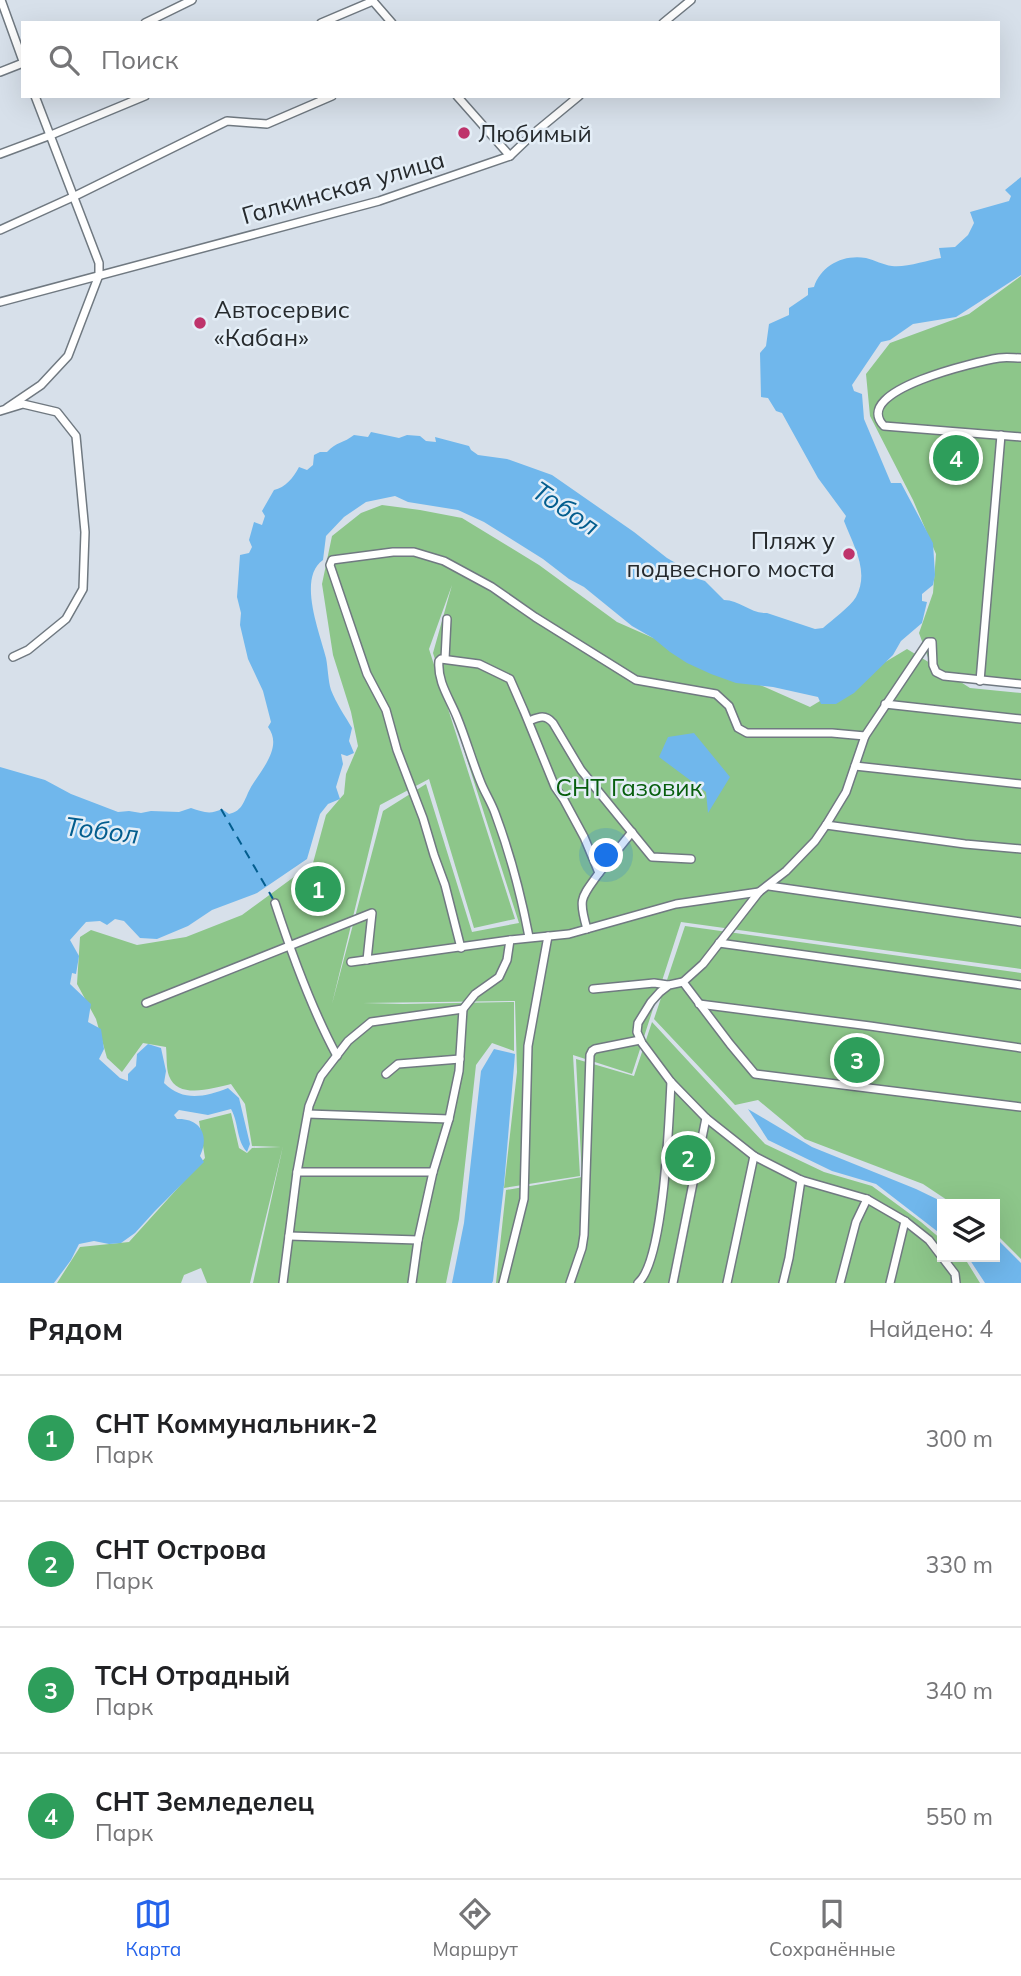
<!DOCTYPE html>
<html lang="ru">
<head>
<meta charset="utf-8">
<style>
  :root { --surface:#fff; --page:#f2f2f2; --text:#202124; --muted:#757577; --line:#e0e0e0; --accent:#2563eb }
  body { margin:0; font-family:Mulish,sans-serif; background:var(--page); color:var(--text) }
  .controls { position:absolute; right:21px; bottom:21px; display:grid; overflow:hidden; border-radius:0px; box-shadow:0 7px 28px #0002 }
  .controls button { width:63px; height:63px; display:grid; place-items:center; padding:0; border:0; border-bottom:2px solid var(--line); background:var(--surface); color:var(--text); font:35px sans-serif }
  .you { position:absolute; left:607px; top:856px; width:24px; height:24px; margin:-18px; border:5px solid #fff; border-radius:50%; background:#1a73e8; box-shadow:0 0 0 10px #1a73e833 }
  .badge { display:grid; place-items:center; width:46px; height:46px; border-radius:50%; background:var(--accent); color:#fff; font-size:23px; font-weight:700 }
  .pin { position:absolute; translate:-50% -50%; border:4px solid #fff; box-shadow:0 2px 7px #0006 }
  .list { margin:0; padding:0; list-style:none }
  h2 { display:flex; justify-content:space-between; align-items:center; height:91px; margin:0; padding:0 28px; font-size:30px }
  h2 small { font-size:23px; font-weight:400; color:var(--muted) }
  .list li { display:grid; grid-template-columns:46px 1fr auto; gap:21px; align-items:center; box-sizing:border-box; height:126px; padding:0 28px; border-top:2px solid var(--line) }
  .list b { display:block; font-size:26px; white-space:nowrap }
  .list p { margin:0; font-size:23px; white-space:nowrap; color:var(--muted) }
  .list em { font-size:23px; font-style:normal; color:var(--muted) }
  .icon { flex:none; width:38px; height:38px; fill:none; stroke:currentColor; stroke-width:2; stroke-linecap:round; stroke-linejoin:round }
  .map { position:relative; flex:none; width:1021px; height:1283px; overflow:hidden }
  .search { position:absolute; background:var(--surface); box-shadow:0 7px 28px #0002; left:21px; right:21px; top:21px; height:77px; display:flex; align-items:center; gap:18px; box-sizing:border-box; padding:0 24px; border-radius:0px; color:var(--muted); font-size:26px }
  .sheet { height:595px; background:var(--surface) }
  nav { display:flex; justify-content:space-around; align-items:center; box-sizing:border-box; height:98px; border-top:2px solid var(--line); background:var(--surface); font-size:19px; color:var(--muted) }
  nav a { display:grid; justify-items:center; gap:4px }
  nav .on { color:var(--accent) }
  .map>svg:first-child { display:block }
  .green { fill:#8dc68a; fill-rule:evenodd }
  .water { fill:#70b7ec }
  .lines { fill:none; stroke-linecap:round; stroke-linejoin:round }
  .ferry { stroke:#035d8e; stroke-width:2; stroke-dasharray:9 7; stroke-linecap:butt }
  .minor-casing { stroke:#707981; stroke-width:10 }
  .minor { stroke:#fff; stroke-width:7 }
  .poi-dot { fill:#be336b; stroke:#e4eef7; stroke-width:2.5 }
  .labels { text-anchor:middle; dominant-baseline:central; stroke-width:5; stroke-linejoin:round; paint-order:stroke }
  .poi-label { font-size:24px; fill:#262a2d; stroke:#e4eef7; text-anchor:start }
  .street-label { font-size:24px; fill:#262a2d; stroke:#e4eef7 }
  .park-label { font-size:24px; fill:#075e0d; stroke:#e4eef7 }
  .water-label { font-size:26px; font-style:italic; fill:#035d8e; stroke:#e4eef7 }
</style>
</head>
<body>
<div class="map">
<svg width="1021" height="1283" viewBox="0 0 1021 1283">
  <rect width="100%" height="100%" fill="#d7e0ea"/>
  <g class="green">
    <path d="M1021,276V685L956,679L970,688L1021,693V969L681,922L632,1074L573,1055L580,1176L504,1188L517,1072L515,1001L363,1003L403,1004L514,1002V1051L492,1043L476,1065L459,1219L446,1283H253L283,1146L250,1283H207L201,1268L184,1275L181,1283H57L80,1247L129,1242L205,1158L199,1121L231,1113L239,1148L247,1153L252,1148L281,1147L252,1146L245,1104L231,1084C213,1088 178,1100 169,1076C166,1068 167,1056 166,1047L143,1043L122,1072L107,1058L96,1019L77,984L80,937L91,930L137,945L186,937L242,915L313,863L326,815L344,794L346,774L358,746L351,712L333,655L322,584L332,536L361,513L382,505L420,510L462,518L539,565L617,622L810,707L907,649L930,663L919,633L933,593L936,554L913,500L870,416L866,374L890,343L969,314ZM452,585L433,653L519,923L472,932L426,784L383,811L332,1004L380,805L429,779L474,928L515,919L429,649Z"/>
    <polygon points="685,926 1021,973 1021,1259 995,1233 995,1204 953,1204 923,1184 805,1139 758,1100 735,1105 654,1019"/>
    <polygon points="652,1022 765,1144 824,1172 872,1186 921,1222 942,1240 942,1257 961,1257 967,1262 980,1283 496,1283 506,1190 582,1177 576,1059 634,1076"/>
  </g>
  <g class="water">
    <path d="M1021,177V275L956,317L913,324L890,340L881,342L852,385L854,391L862,394L864,419L891,483H901L933,543L935,575L933,585L922,594V601L927,602L922,623L901,641L893,655L854,693L836,704H821L818,697L773,687L736,683L711,674L687,663L670,652L653,638L632,626L584,587L569,579L543,559L484,522L458,510L408,502L395,496L366,502L344,517L326,536L323,560C297,578 320,633 326,658C328,668 328,680 331,690C336,703 345,716 352,728L349,741L354,753L347,756L341,754L343,764L336,787L340,799L328,804L320,814L307,859L257,893L212,910L188,926L157,939L140,938L124,921L115,919L107,925L100,921L86,922L70,940L79,956L76,974L72,973L70,984L91,1004L88,1022L101,1029L104,1049L99,1059L120,1078L128,1081V1074L136,1066L137,1054L148,1044L161,1048L166,1071L164,1083C183,1102 205,1097 228,1088L239,1098L250,1144L247,1152C236,1140 239,1123 231,1109L208,1115L179,1110L174,1115L177,1119C200,1118 210,1135 200,1156L204,1162L155,1211L135,1233L121,1243L109,1244L94,1241L79,1244L71,1260L54,1283H0V767L45,780L71,794L118,812L129,811L141,813L151,811L179,812L191,808C203,812 210,815 222,809L229,814C243,811 244,800 250,789C259,772 284,748 268,727L271,722L263,691L248,659L240,625L241,613L237,597L240,555L249,553L252,547L249,540L254,522L262,525L265,516L262,511L274,490C285,488 294,477 299,467L307,470L313,465L314,455L320,452H327C336,442 344,443 354,435L368,437L371,432L399,438L407,435L420,436L426,441L436,442L435,437L469,446L471,450L478,455L507,459L552,475L634,532L667,558L686,569L692,577L705,581L724,600C740,600 751,614 767,613L815,629L823,628C832,620 850,607 856,597C870,571 853,545 844,521L846,516L818,478L782,413L776,411L768,398L761,397L760,353L766,346L769,324L789,315V308L808,295V288L814,287C821,265 844,254 866,258C875,260 883,265 892,266C905,268 928,260 941,258L939,248L955,247L968,235L974,223L970,212L1009,201L1011,196L1005,190Z"/>
    <polygon points="694,733 730,777 708,813 706,792 659,757 668,737"/>
    <polygon points="494,1049 515,1054 504,1185 493,1281 492,1283 452,1283 464,1223 481,1071"/>
    <polygon points="748,1109 812,1147 916,1189 947,1204 942,1204 942,1235 876,1184 832,1171 768,1140"/>
    <polygon points="995,1237 1021,1263 1021,1283 985,1283 968,1257 995,1257"/>
  </g>
  <g class="lines">
    <polyline class="ferry" points="221,809 273,899"/>
    <g class="minor-casing">
      <g id="minor">
        <polyline points="1,0 23,61"/>
        <polyline points="372,0 392,23"/>
        <polyline points="145,23 192,0"/>
        <polyline points="321,23 373,1"/>
        <polyline points="663,23 691,0"/>
        <polyline points="0,72 23,63"/>
        <polyline points="457,96 510,156"/>
        <polyline points="0,154 51,135 145,96"/>
        <polyline points="0,230 75,196 227,121 267,124 332,96"/>
        <polyline points="0,302 379,201 510,156 533,134 579,96"/>
        <path d="M1021,358C1014,358 1006,357 999,358C980,361 849,390 884,426L1021,437"/>
        <polyline points="7,408 41,385 68,356 99,275 99,263 35,96"/>
        <polyline points="0,411 23,404 57,412 76,436 85,532 83,589 66,619 28,650 13,657"/>
        <polyline points="445,659 447,619"/>
        <polyline points="980,681 1001,435"/>
        <polyline points="1021,684 944,676 936,672 933,665 932,642 928,642 865,736 846,792 826,825 815,841 786,871 759,892 703,964 683,982 730,1044 755,1074 1021,1107"/>
        <polyline points="885,704 1021,719"/>
        <path d="M529,721C539,717 545,714 553,723L581,770L652,857L691,859"/>
        <polyline points="855,766 1021,784"/>
        <polyline points="826,825 965,844 1021,849"/>
        <polyline points="599,873 632,832"/>
        <polyline points="769,886 1021,922"/>
        <path d="M275,903C292,955 311,1008 337,1056"/>
        <path d="M529,937C521,895 510,853 495,813C491,802 485,793 481,783C472,761 466,739 457,717C450,699 437,682 439,661L441,659L479,664L510,679L524,711L555,787L564,800L584,837L599,873C581,898 578,898 587,929"/>
        <polyline points="719,943 1021,985"/>
        <polyline points="461,948 445,885 434,855 423,818 397,750 386,710 367,674 330,565 332,560 393,552 414,552 444,561 492,587 535,617 636,680 716,694 729,706 738,728 747,733 832,733 865,736"/>
        <polyline points="351,962 510,940"/>
        <polyline points="683,982 669,985 660,992 651,1002 638,1023 637,1032 642,1043 671,1082 706,1118 754,1156 801,1180 867,1199 905,1221 929,1240 955,1274 956,1283"/>
        <polyline points="593,989 654,983 668,985"/>
        <polyline points="146,1003 372,913 367,960"/>
        <polyline points="699,1004 870,1026 1021,1048"/>
        <polyline points="386,1074 398,1064 460,1059"/>
        <polyline points="308,1114 449,1119"/>
        <polyline points="297,1172 433,1172"/>
        <polyline points="289,1236 418,1240"/>
        <polyline points="283,1283 297,1172 309,1106 321,1076 348,1041 371,1022 463,1009"/>
        <polyline points="412,1283 418,1240 433,1172 449,1119 459,1071 463,1009 475,994 499,977 507,960 510,940 569,934 676,904 759,892"/>
        <polyline points="503,1283 524,1199 528,1046 548,936"/>
        <polyline points="570,1283 582,1248 584,1235 590,1055 592,1051 595,1049 640,1040"/>
        <path d="M638,1283C664,1261 669,1120 671,1082"/>
        <polyline points="673,1283 706,1118"/>
        <polyline points="727,1283 754,1156"/>
        <polyline points="783,1283 789,1258 801,1180"/>
        <polyline points="840,1283 856,1222 867,1199"/>
        <polyline points="890,1283 905,1221"/>
      </g>
    </g>
    <use href="#minor" class="minor"/>
  </g>
  <g class="poi-dot">
    <circle cx="464" cy="133" r="7"/>
    <circle cx="200" cy="323" r="7"/>
    <circle cx="849" cy="554" r="7"/>
  </g>
  <g class="labels">
    <g class="poi-label">
      <text x="478" y="133">Любимый</text>
      <text x="214" y="309">Автосервис<tspan x="214" dy="28">«Кабан»</tspan></text>
      <text x="835" y="540" text-anchor="end">Пляж у<tspan x="835" dy="28">подвесного моста</tspan></text>
    </g>
    <g class="street-label">
      <text transform="translate(343 187) rotate(-16)">Галкинская улица</text>
    </g>
    <g class="park-label">
      <text x="629" y="787">СНТ Газовик</text>
    </g>
    <g class="water-label">
      <text transform="translate(566 508) rotate(34)">Тобол</text>
      <text transform="translate(102 830) rotate(7)">Тобол</text>
    </g>
  </g>
</svg>
<div class="controls">
<button><svg class="icon" aria-label="layers" viewBox="0 0 24 24"><path d="M12 4l9 5-9 5-9-5zM3 14l9 5 9-5"/></svg></button>
</div>
<div class="you"></div>
<div class="pin badge" style="left:318px;top:889px;background:#2e9e5b">1</div>
<div class="pin badge" style="left:688px;top:1158px;background:#2e9e5b">2</div>
<div class="pin badge" style="left:857px;top:1060px;background:#2e9e5b">3</div>
<div class="pin badge" style="left:956px;top:458px;background:#2e9e5b">4</div>
<div class="search"><svg class="icon" aria-label="search" viewBox="0 0 24 24"><circle cx="10" cy="10" r="6"/><path d="M15 15l6 6"/></svg>Поиск</div>
</div>
<section class="sheet">
<h2>Рядом<small>Найдено: 4</small></h2>
<ul class="list">
<li><span class="badge" style="background:#2e9e5b">1</span><div><b>СНТ Коммунальник-2</b><p>Парк</p></div><em>300 m</em></li>
<li><span class="badge" style="background:#2e9e5b">2</span><div><b>СНТ Острова</b><p>Парк</p></div><em>330 m</em></li>
<li><span class="badge" style="background:#2e9e5b">3</span><div><b>ТСН Отрадный</b><p>Парк</p></div><em>340 m</em></li>
<li><span class="badge" style="background:#2e9e5b">4</span><div><b>СНТ Земледелец</b><p>Парк</p></div><em>550 m</em></li>
</ul>
</section>
<nav>
<a class="on"><svg class="icon" aria-label="map" viewBox="0 0 24 24"><path d="M3 6l6-2 6 2 6-2v14l-6 2-6-2-6 2zM9 4v14M15 6v14"/></svg>Карта</a>
<a><svg class="icon" aria-label="directions" viewBox="0 0 24 24"><path d="M12 3l9 9-9 9-9-9zM9 14v-3h6M13 9l2 2-2 2"/></svg>Маршрут</a>
<a><svg class="icon" aria-label="saved" viewBox="0 0 24 24"><path d="M7 4h10v16l-5-4-5 4z"/></svg>Сохранённые</a>
</nav>
</body>
</html>
